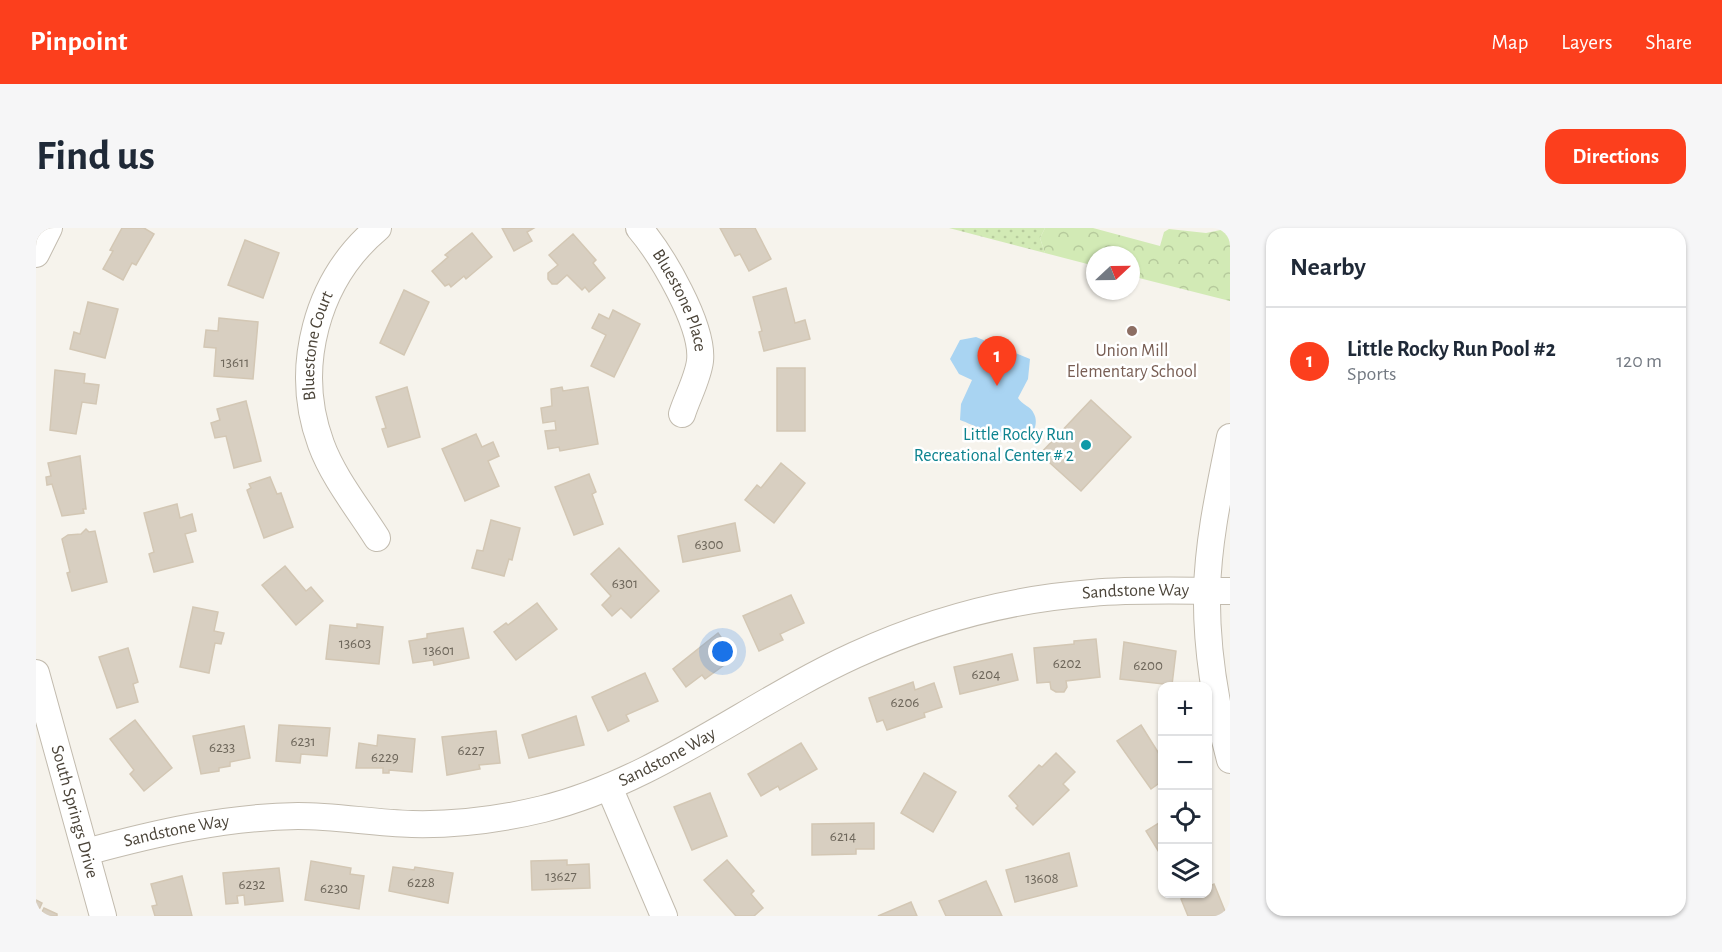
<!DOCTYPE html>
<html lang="en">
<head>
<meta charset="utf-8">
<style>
  :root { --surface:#fff; --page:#f6f6f7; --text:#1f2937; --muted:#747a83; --line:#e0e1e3; --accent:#fc3f1d }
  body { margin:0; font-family:"Alegreya Sans",sans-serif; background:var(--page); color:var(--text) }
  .controls { position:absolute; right:18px; bottom:18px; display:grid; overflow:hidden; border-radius:12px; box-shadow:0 2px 4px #0004 }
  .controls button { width:54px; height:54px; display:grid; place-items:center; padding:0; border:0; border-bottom:2px solid var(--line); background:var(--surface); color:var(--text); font:30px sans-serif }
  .compass { position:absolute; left:1050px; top:18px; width:54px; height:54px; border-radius:50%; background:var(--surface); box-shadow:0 2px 4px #0004; rotate:68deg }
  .you { position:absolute; left:687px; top:424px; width:21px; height:21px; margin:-15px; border:4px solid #fff; border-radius:50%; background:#1a73e8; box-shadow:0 0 0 9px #1a73e833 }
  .badge { display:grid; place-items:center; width:39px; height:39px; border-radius:50%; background:var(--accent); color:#fff; font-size:20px; font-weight:700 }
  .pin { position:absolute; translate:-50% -50px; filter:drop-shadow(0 2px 3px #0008) }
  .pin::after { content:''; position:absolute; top:32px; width:21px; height:18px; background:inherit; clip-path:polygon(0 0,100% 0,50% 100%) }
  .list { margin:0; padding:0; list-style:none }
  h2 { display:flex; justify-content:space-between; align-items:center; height:78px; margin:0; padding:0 24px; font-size:26px }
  h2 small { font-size:20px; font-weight:400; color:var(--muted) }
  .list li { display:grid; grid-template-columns:39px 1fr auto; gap:18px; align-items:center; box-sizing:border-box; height:108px; padding:0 24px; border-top:2px solid var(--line) }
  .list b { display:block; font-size:22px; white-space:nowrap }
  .list p { margin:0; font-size:20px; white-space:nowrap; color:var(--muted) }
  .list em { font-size:20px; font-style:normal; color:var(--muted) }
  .icon { flex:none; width:33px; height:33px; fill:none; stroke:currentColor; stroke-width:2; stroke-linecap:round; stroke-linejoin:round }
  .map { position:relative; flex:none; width:1194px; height:688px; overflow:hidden; border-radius:18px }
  header { display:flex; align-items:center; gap:36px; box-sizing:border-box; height:84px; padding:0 30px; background:var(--accent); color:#fff }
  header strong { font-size:28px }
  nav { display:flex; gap:33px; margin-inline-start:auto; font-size:21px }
  .intro { display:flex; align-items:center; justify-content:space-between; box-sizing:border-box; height:144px; padding:0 36px }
  h1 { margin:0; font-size:42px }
  .button { padding:15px 27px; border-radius:18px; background:var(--accent); color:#fff; font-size:21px; font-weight:700 }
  main { display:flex; gap:36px; padding:0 36px }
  aside { flex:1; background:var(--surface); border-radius:18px; box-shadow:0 2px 4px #0004 }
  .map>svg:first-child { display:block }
  .green { fill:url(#green-dots) }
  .forest { fill:url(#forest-crowns) }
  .water { fill:#a9d4f2 }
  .building { fill:#d8cfc1; stroke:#d3c7b4; stroke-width:1.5 }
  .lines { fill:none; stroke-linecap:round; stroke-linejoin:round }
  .minor-casing { stroke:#c2bbae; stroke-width:28 }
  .minor { stroke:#fff; stroke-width:26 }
  .education-dot { fill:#8d6e63; stroke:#fff; stroke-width:2 }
  .culture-dot { fill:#0f9aa8; stroke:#fff; stroke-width:2 }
  .labels { text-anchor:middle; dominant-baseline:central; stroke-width:5; stroke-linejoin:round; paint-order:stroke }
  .number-label { font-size:15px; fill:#6e675b }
  .street-label { font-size:18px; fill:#4b4439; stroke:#fff }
  .education-label { font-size:18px; fill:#785e54; stroke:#fff }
  .culture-label { font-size:18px; fill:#0d838f; stroke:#fff; text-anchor:end }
</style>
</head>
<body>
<header>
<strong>Pinpoint</strong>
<nav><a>Map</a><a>Layers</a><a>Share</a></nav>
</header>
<div class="intro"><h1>Find us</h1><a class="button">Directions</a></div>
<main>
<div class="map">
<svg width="1194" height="688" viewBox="0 0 1194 688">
  <defs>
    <pattern id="green-dots" width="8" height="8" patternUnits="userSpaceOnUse" patternTransform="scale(1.5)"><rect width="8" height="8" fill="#d2eab5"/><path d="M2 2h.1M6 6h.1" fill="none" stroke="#b6ca9c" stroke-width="1.8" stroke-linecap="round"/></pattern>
    <pattern id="forest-crowns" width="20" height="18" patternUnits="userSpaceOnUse" patternTransform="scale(1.5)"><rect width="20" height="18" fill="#d2eab5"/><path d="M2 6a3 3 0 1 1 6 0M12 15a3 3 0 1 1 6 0" fill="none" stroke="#b6ca9c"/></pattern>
  </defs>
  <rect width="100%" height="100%" fill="#f6f3ec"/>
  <polygon class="green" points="913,0 1009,0 1004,10 1009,25"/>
  <polygon class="forest" points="1009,0 1057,0 1124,18 1128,4 1133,1 1170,5 1194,0 1194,73 1095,48 1095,27 1059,27 1059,38 1009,25 1004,10"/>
  <path class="water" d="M940,109L994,131L992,151L982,170C986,177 995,178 998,186C1001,191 1000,199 997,204C985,223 941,198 924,192L925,176L936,152L923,146L914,131L924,112Z"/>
  <g class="building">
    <polygon points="86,0 108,0 118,6 100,37 96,35 87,52 67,41 77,23 74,22"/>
    <polygon points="466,0 498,0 491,4 496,13 478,23"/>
    <polygon points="684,0 719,0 735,31 713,43 704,26 699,28"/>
    <polygon points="436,5 456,29 430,51 428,48 415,59 413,56 409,58 396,43 412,29 409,27"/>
    <polygon points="537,6 560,32 557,35 569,50 553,64 549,59 546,62 531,47 521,56 516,56 512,51 512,45 522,37 513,27"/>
    <polygon points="209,12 243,25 227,70 192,57"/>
    <polygon points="750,60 759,95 769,92 774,111 728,123 723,104 726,103 717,69"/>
    <polygon points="368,62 393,74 368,127 344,115"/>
    <polygon points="52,74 82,81 69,130 34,121 38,104 44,106"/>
    <polygon points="577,82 604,96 578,149 555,138 570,107 556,100 563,86 573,91"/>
    <polygon points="183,90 222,94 217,151 178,148 180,120 168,119 170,102 182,103"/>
    <rect x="741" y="140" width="28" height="63"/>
    <polygon points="19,142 49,146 48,155 63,157 60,176 46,174 40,206 14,202"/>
    <polygon points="371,159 384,209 352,219 346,201 350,200 340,169"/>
    <polygon points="526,159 527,163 552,159 562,216 524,223 523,219 512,221 509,203 520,202 519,193 507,195 505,180 516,178 515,161"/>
    <polygon points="1055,172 1095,209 1045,263 1004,226"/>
    <polygon points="210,173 225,233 198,240 190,208 179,210 175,195 184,192 181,181"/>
    <polygon points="440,206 446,219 457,214 463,228 452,233 463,258 429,273 406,221"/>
    <polygon points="44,228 50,281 47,281 48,285 26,288 16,256 11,257 10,249 15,248 12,235"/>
    <polygon points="745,235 769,255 738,295 709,272 721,257 725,260"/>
    <polygon points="553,246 560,264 556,266 567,296 538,307 519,259"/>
    <polygon points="234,249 241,266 245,265 257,299 228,310 211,262 215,260 213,256"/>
    <polygon points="141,276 144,290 156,286 160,303 149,306 157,334 118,344 113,326 118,324 108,285"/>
    <polygon points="455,292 484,300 476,332 473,331 468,348 436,340 441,322 447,323"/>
    <polygon points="699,295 704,323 647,334 642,308"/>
    <polygon points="50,301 53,304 59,303 71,354 36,363 31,345 34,344 26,311 32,307 45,306"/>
    <polygon points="583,320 623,363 595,390 585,380 576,388 566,377 575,368 555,346"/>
    <polygon points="249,338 270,363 275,359 287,373 260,397 226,357"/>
    <polygon points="755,367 768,395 744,406 747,412 723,423 707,388"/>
    <polygon points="501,375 521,401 480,432 458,404 470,395 472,397"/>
    <polygon points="157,379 182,384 178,403 188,405 185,416 179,415 173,445 144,439"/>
    <polygon points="321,396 347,399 343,436 290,431 294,397 321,400"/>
    <polygon points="427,400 433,430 398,437 397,432 377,435 373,413 391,410 391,406"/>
    <polygon points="682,405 699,429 669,451 666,447 650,459 637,441"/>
    <polygon points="1060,411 1064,449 1030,453 1031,459 1028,464 1020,464 1015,461 1014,454 1001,455 998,420 1038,416 1038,413"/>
    <polygon points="1088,414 1140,423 1136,457 1084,451"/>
    <polygon points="92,420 102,454 97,456 102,474 81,480 63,429"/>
    <polygon points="976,426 982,452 924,466 918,439"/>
    <polygon points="609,445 622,473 590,487 593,493 572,503 556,469"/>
    <polygon points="877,454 879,462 898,455 906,479 888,485 889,489 851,502 847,492 841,494 833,470"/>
    <polygon points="540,488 548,517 493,530 486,507"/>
    <polygon points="99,492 136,540 108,563 94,546 98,542 74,511"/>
    <polygon points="243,497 294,500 291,528 265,526 264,535 240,533"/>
    <polygon points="1105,497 1125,529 1123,531 1126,536 1126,553 1115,561 1081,513"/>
    <polygon points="208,498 214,530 194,534 194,538 183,540 183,543 165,546 157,508"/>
    <polygon points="460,503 464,535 443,537 444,541 411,547 406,509"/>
    <polygon points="342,507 379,511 376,544 353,542 353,545 347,545 347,540 320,540 323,515 341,518"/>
    <polygon points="765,515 781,541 744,562 742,558 725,568 712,546"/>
    <polygon points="1020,525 1039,544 1027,556 1033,562 997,597 980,580 982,578 973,568 1003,537 1006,539"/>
    <polygon points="888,545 920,564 897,604 865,585"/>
    <polygon points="674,565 691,608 656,622 638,579"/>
    <polygon points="1126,593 1126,629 1110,603"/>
    <polygon points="838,595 838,621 820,621 820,626 776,627 776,596"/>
    <polygon points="1033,625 1041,658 979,674 970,642"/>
    <polygon points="531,632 531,637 553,636 554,660 496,662 495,633"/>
    <polygon points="691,632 718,663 715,666 727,680 718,688 700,688 668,652"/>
    <polygon points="275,633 315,640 314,646 328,648 323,681 269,672"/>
    <polygon points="357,639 378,642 379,639 417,645 412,675 353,663"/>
    <polygon points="243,640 247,673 209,677 208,667 201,668 202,675 190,676 187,645"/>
    <polygon points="146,648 156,688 119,688 116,678 121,677 115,656"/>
    <polygon points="950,653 966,688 910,688 903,673"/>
    <polygon points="1178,656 1191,688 1152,688 1145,671 1157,666 1172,666 1172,659"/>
    <polygon points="0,672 6,675 2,684 5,686 8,680 21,686 21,688 0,688"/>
    <polygon points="875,674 881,688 842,688"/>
  </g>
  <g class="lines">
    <g class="minor-casing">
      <g id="minor">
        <path id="s1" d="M603,0C626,27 668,98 664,133C662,150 651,170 646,186"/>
        <polyline points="0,26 13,0"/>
        <path d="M1194,209C1184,259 1172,312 1171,364C1170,419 1180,479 1194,532"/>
        <path id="s2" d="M341,310C322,280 297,249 285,216C257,140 280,52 342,0"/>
        <path id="s3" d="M0,445L67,688"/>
        <polyline points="573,559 628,688"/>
        <path id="s4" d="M50,624C120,605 189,589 262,588C300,588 338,595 376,596C418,597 466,591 507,581C620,553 714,475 819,427C893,393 974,371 1056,365C1101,361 1148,363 1194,363"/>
      </g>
    </g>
    <use href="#minor" class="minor"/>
  </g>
  <circle class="education-dot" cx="1096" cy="103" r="6"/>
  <circle class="culture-dot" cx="1050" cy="217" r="6"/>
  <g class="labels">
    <g class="number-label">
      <text x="199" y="134">13611</text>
      <text x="673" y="316">6300</text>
      <text x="589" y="355">6301</text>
      <text x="319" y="415">13603</text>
      <text x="403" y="422">13601</text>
      <text x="1031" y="435">6202</text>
      <text x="1112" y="437">6200</text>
      <text x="950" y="446">6204</text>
      <text x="869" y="474">6206</text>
      <text x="267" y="513">6231</text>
      <text x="186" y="519">6233</text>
      <text x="435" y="522">6227</text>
      <text x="349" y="529">6229</text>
      <text x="807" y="608">6214</text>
      <text x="525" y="648">13627</text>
      <text x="1006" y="650">13608</text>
      <text x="385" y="654">6228</text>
      <text x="216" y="656">6232</text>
      <text x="298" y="660">6230</text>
    </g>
    <g class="street-label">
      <text stroke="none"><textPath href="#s1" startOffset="84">Bluestone Place</textPath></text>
      <text stroke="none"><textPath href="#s2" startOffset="210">Bluestone Court</textPath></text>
      <text stroke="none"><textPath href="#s4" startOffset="1101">Sandstone Way</textPath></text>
      <text stroke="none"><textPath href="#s4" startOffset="597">Sandstone Way</textPath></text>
      <text stroke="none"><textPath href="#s3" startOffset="144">South Springs Drive</textPath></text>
      <text stroke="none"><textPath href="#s4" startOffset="93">Sandstone Way</textPath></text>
    </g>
    <g class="education-label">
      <text x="1096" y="123">Union Mill<tspan x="1096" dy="21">Elementary School</tspan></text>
    </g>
    <g class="culture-label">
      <text x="1038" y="207">Little Rocky Run<tspan x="1038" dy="21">Recreational Center # 2</tspan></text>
    </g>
  </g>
</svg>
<div class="controls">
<button>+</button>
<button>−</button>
<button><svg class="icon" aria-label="locate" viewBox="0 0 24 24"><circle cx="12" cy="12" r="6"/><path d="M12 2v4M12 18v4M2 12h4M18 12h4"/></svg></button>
<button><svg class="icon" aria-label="layers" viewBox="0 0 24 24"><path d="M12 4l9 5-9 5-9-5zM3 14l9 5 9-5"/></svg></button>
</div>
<svg class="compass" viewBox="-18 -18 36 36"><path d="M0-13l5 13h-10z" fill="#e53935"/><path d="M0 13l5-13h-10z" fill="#747a83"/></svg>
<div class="you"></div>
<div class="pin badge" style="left:961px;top:158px">1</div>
</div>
<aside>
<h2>Nearby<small></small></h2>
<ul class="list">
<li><span class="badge">1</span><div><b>Little Rocky Run Pool #2</b><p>Sports</p></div><em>120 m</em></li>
</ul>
</aside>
</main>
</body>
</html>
